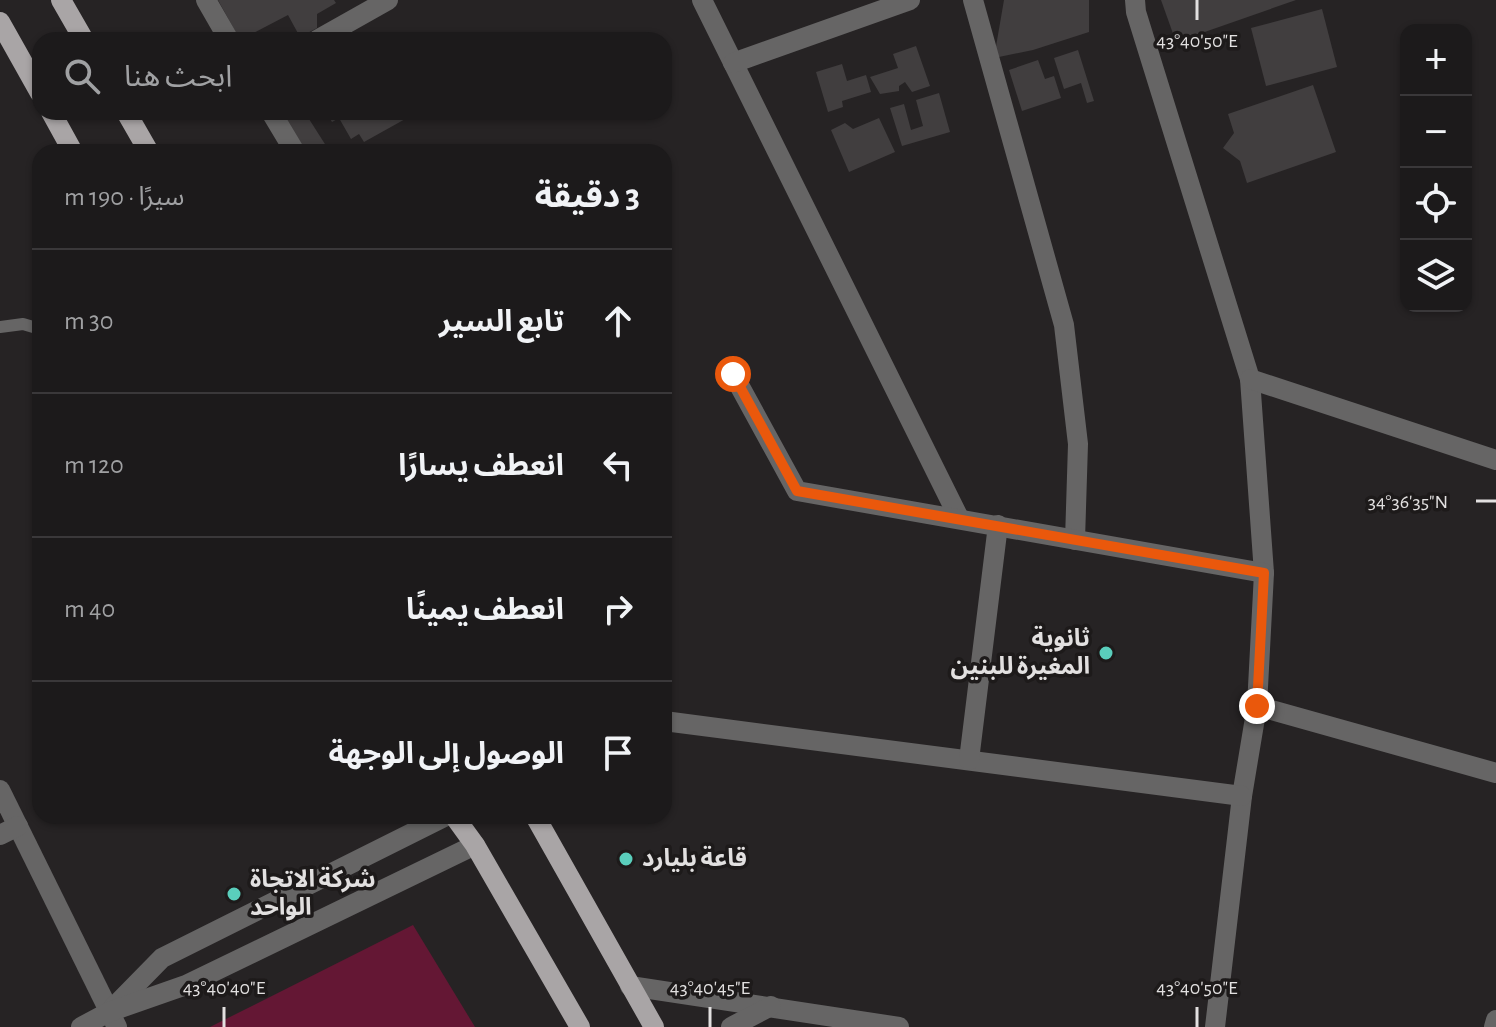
<!DOCTYPE html>
<html lang="ar">
<head>
<meta charset="utf-8">
<style>
  :root { --surface:#1c1a1b; --page:#292728; --text:#f1f3f6; --muted:#a0a1a3; --line:#3a383a }
  body { margin:0; font-family:"Alegreya Sans","Noto Sans Arabic",sans-serif; background:var(--page); color:var(--text); direction:rtl }
  .controls { position:absolute; right:24px; top:24px; display:grid; overflow:hidden; border-radius:16px; box-shadow:0 2px 6px #0004 }
  .controls button { width:72px; height:72px; display:grid; place-items:center; padding:0; border:0; border-bottom:2px solid var(--line); background:var(--surface); color:var(--text); font:40px sans-serif }
  .stop { position:absolute; width:24px; height:24px; margin:-18px; border:6px solid #ea580c; border-radius:50%; background:#fff }
  .stop.end { background:#ea580c; border-color:#fff; box-shadow:0 2px 8px #0008 }
  .list { margin:0; padding:0; list-style:none }
  h2 { display:flex; justify-content:space-between; align-items:center; height:104px; margin:0; padding:0 32px; font-size:34px }
  h2 small { font-size:26px; font-weight:400; color:var(--muted) }
  .list li { display:grid; grid-template-columns:52px 1fr auto; gap:24px; align-items:center; box-sizing:border-box; height:144px; padding:0 32px; border-top:2px solid var(--line) }
  .list b { display:block; font-size:30px; white-space:nowrap }
  .list em { font-size:26px; font-style:normal; color:var(--muted) }
  .icon { flex:none; width:44px; height:44px; fill:none; stroke:currentColor; stroke-width:2; stroke-linecap:round; stroke-linejoin:round }
  .map { position:relative; flex:none; width:1496px; height:1027px; overflow:hidden; direction:ltr }
  .search { position:absolute; background:var(--surface); box-shadow:0 2px 6px #0004; left:32px; top:32px; width:640px; height:88px; display:flex; align-items:center; gap:20px; box-sizing:border-box; padding:0 28px; border-radius:24px; color:var(--muted); font-size:30px }
  .panel { position:absolute; background:var(--surface); box-shadow:0 2px 6px #0004; left:32px; top:144px; width:640px; height:680px; border-radius:24px; direction:rtl }
  .map>svg:first-child { display:block }
  .green { fill:#641734 }
  .building { fill:#413e3f }
  .lines { fill:none; stroke-linecap:round; stroke-linejoin:round }
  .lane { stroke:#666565; stroke-width:12 }
  .street { stroke:#666565; stroke-width:20 }
  .primary { stroke:#a9a5a6; stroke-width:20 }
  .route { stroke:#ea580c; stroke-width:10 }
  .ticks { fill:none; stroke:#e2e0e0; stroke-width:3 }
  .poi-dot { fill:#5acebc; stroke:#1d1a1a; stroke-width:3 }
  .labels { text-anchor:middle; dominant-baseline:central; stroke-width:7; stroke-linejoin:round; paint-order:stroke }
  .poi-label { font-size:24px; font-weight:bold; fill:#e2e0e0; stroke:#1d1a1a; text-anchor:start }
  .ticks-label { font-size:20px; text-anchor:middle; fill:#e2e0e0; stroke:#1d1a1a; stroke-width:7; stroke-linejoin:round; paint-order:stroke }
</style>
</head>
<body>
<div class="map">
<svg width="1496" height="1027" viewBox="0 0 1496 1027">
  <rect width="100%" height="100%" fill="#262324"/>
  <polygon class="green" points="413,925 475,1027 210,1027"/>
  <g class="building">
    <polygon points="218,0 334,0 336,3 317,14 317,28 300,37 288,15 240,40"/>
    <polygon points="1004,0 1089,0 1089,32 1033,50 994,58"/>
    <polygon points="1161,0 1296,0 1176,42"/>
    <polygon points="1322,9 1337,67 1266,86 1251,28"/>
    <polygon points="916,46 930,86 912,92 905,82 899,86 899,91 880,94 870,77 898,68 893,54"/>
    <polygon points="1078,50 1094,101 1087,103 1081,83 1064,89 1054,58"/>
    <polygon points="1038,60 1045,79 1054,76 1061,98 1022,111 1009,70"/>
    <polygon points="842,64 847,81 866,75 871,92 842,101 843,107 828,112 816,72"/>
    <polygon points="1313,85 1336,152 1247,183 1240,161 1223,148 1234,133 1228,114"/>
    <polygon points="939,93 950,132 902,146 890,108 904,104 911,130 923,126 916,100"/>
    <polygon points="278,112 325,112 309,119 330,152 299,152"/>
    <polygon points="326,112 423,112 407,118 364,142 359,134 351,139 339,118 332,122"/>
    <polygon points="879,118 895,152 849,172 831,130 845,123 853,129"/>
  </g>
  <g class="lines">
    <polyline class="lane" points="0,327 23,324 40,329"/>
    <g class="street">
      <polyline points="206,0 229,40"/>
      <polyline points="702,0 959,518"/>
      <polyline points="973,0 1064,325 1078,444 1075,540"/>
      <polyline points="1135,0 1136,12 1250,379 1264,573 1257,706 1242,796 1215,1027"/>
      <polyline points="317,40 388,0"/>
      <polyline points="733,63 910,0"/>
      <polyline points="271,112 295,152"/>
      <polyline points="733,374 797,491 1264,573"/>
      <polyline points="1250,379 1496,460"/>
      <polyline points="1257,706 1496,773"/>
      <polyline points="664,721 1242,796"/>
      <polyline points="969,760 998,525"/>
      <polyline points="0,790 117,1027"/>
      <polyline points="0,835 18,826"/>
      <polyline points="630,986 899,1027"/>
      <polyline points="112,1009 162,958 446,816"/>
      <polyline points="81,1027 109,1012 186,985 475,845"/>
      <polyline points="731,1027 771,1006"/>
      <polyline points="1494,1027 1496,1020"/>
    </g>
    <g class="primary">
      <polyline points="61,0 84,40"/>
      <polyline points="0,22 40,93"/>
      <polyline points="51,112 73,152"/>
      <polyline points="126,112 149,152"/>
      <polyline points="454,816 475,845 580,1027"/>
      <polyline points="535,816 654,1027"/>
    </g>
  </g>
  <g class="lines">
    <polyline class="route" points="733,374 797,491 1264,573 1257,706"/>
  </g>
  <path class="ticks" d="M1197,0V20M1476,501H1496M224,1007V1027M710,1007V1027M1197,1007V1027"/>
  <g class="poi-dot">
    <circle cx="1106" cy="653" r="8"/>
    <circle cx="626" cy="859" r="8"/>
    <circle cx="234" cy="894" r="8"/>
  </g>
  <g class="labels">
    <g class="poi-label">
      <text x="1090" y="639" text-anchor="end">ثانوية<tspan x="1090" dy="28">المغيرة للبنين</tspan></text>
      <text x="642" y="859">قاعة بليارد</text>
      <text x="250" y="880">شركة الاتجاة<tspan x="250" dy="28">الواحد</tspan></text>
    </g>
  </g>
  <g class="ticks-label">
    <text x="1197" y="47">43°40'50"E</text>
    <text x="1408" y="508">34°36'35"N</text>
    <text x="224" y="994">43°40'40"E</text>
    <text x="710" y="994">43°40'45"E</text>
    <text x="1197" y="994">43°40'50"E</text>
  </g>
</svg>
<div class="controls">
<button>+</button>
<button>−</button>
<button><svg class="icon" aria-label="locate" viewBox="0 0 24 24"><circle cx="12" cy="12" r="6"/><path d="M12 2v4M12 18v4M2 12h4M18 12h4"/></svg></button>
<button><svg class="icon" aria-label="layers" viewBox="0 0 24 24"><path d="M12 4l9 5-9 5-9-5zM3 14l9 5 9-5"/></svg></button>
</div>
<div class="stop" style="left:733px;top:374px"></div>
<div class="stop end" style="left:1257px;top:706px"></div>
<div class="search"><svg class="icon" aria-label="search" viewBox="0 0 24 24"><circle cx="10" cy="10" r="6"/><path d="M15 15l6 6"/></svg>ابحث هنا</div>
<section class="panel">
<h2>3 دقيقة<small>سيرًا · 190 m</small></h2>
<ul class="list">
<li><svg class="icon" aria-label="ahead" viewBox="0 0 24 24"><path d="M12 20V5M6 11l6-6 6 6"/></svg><div><b>تابع السير</b></div><em>30 m</em></li>
<li><svg class="icon" aria-label="left" viewBox="0 0 24 24"><path d="M17 20v-9H6M10 6l-5 5 5 5"/></svg><div><b>انعطف يسارًا</b></div><em>120 m</em></li>
<li><svg class="icon" aria-label="right" viewBox="0 0 24 24"><path d="M7 20v-9h11M14 6l5 5-5 5"/></svg><div><b>انعطف يمينًا</b></div><em>40 m</em></li>
<li><svg class="icon" aria-label="arrive" viewBox="0 0 24 24"><path d="M6 21V4h12l-3 4 3 4H6"/></svg><div><b>الوصول إلى الوجهة</b></div></li>
</ul>
</section>
</div>
</body>
</html>
